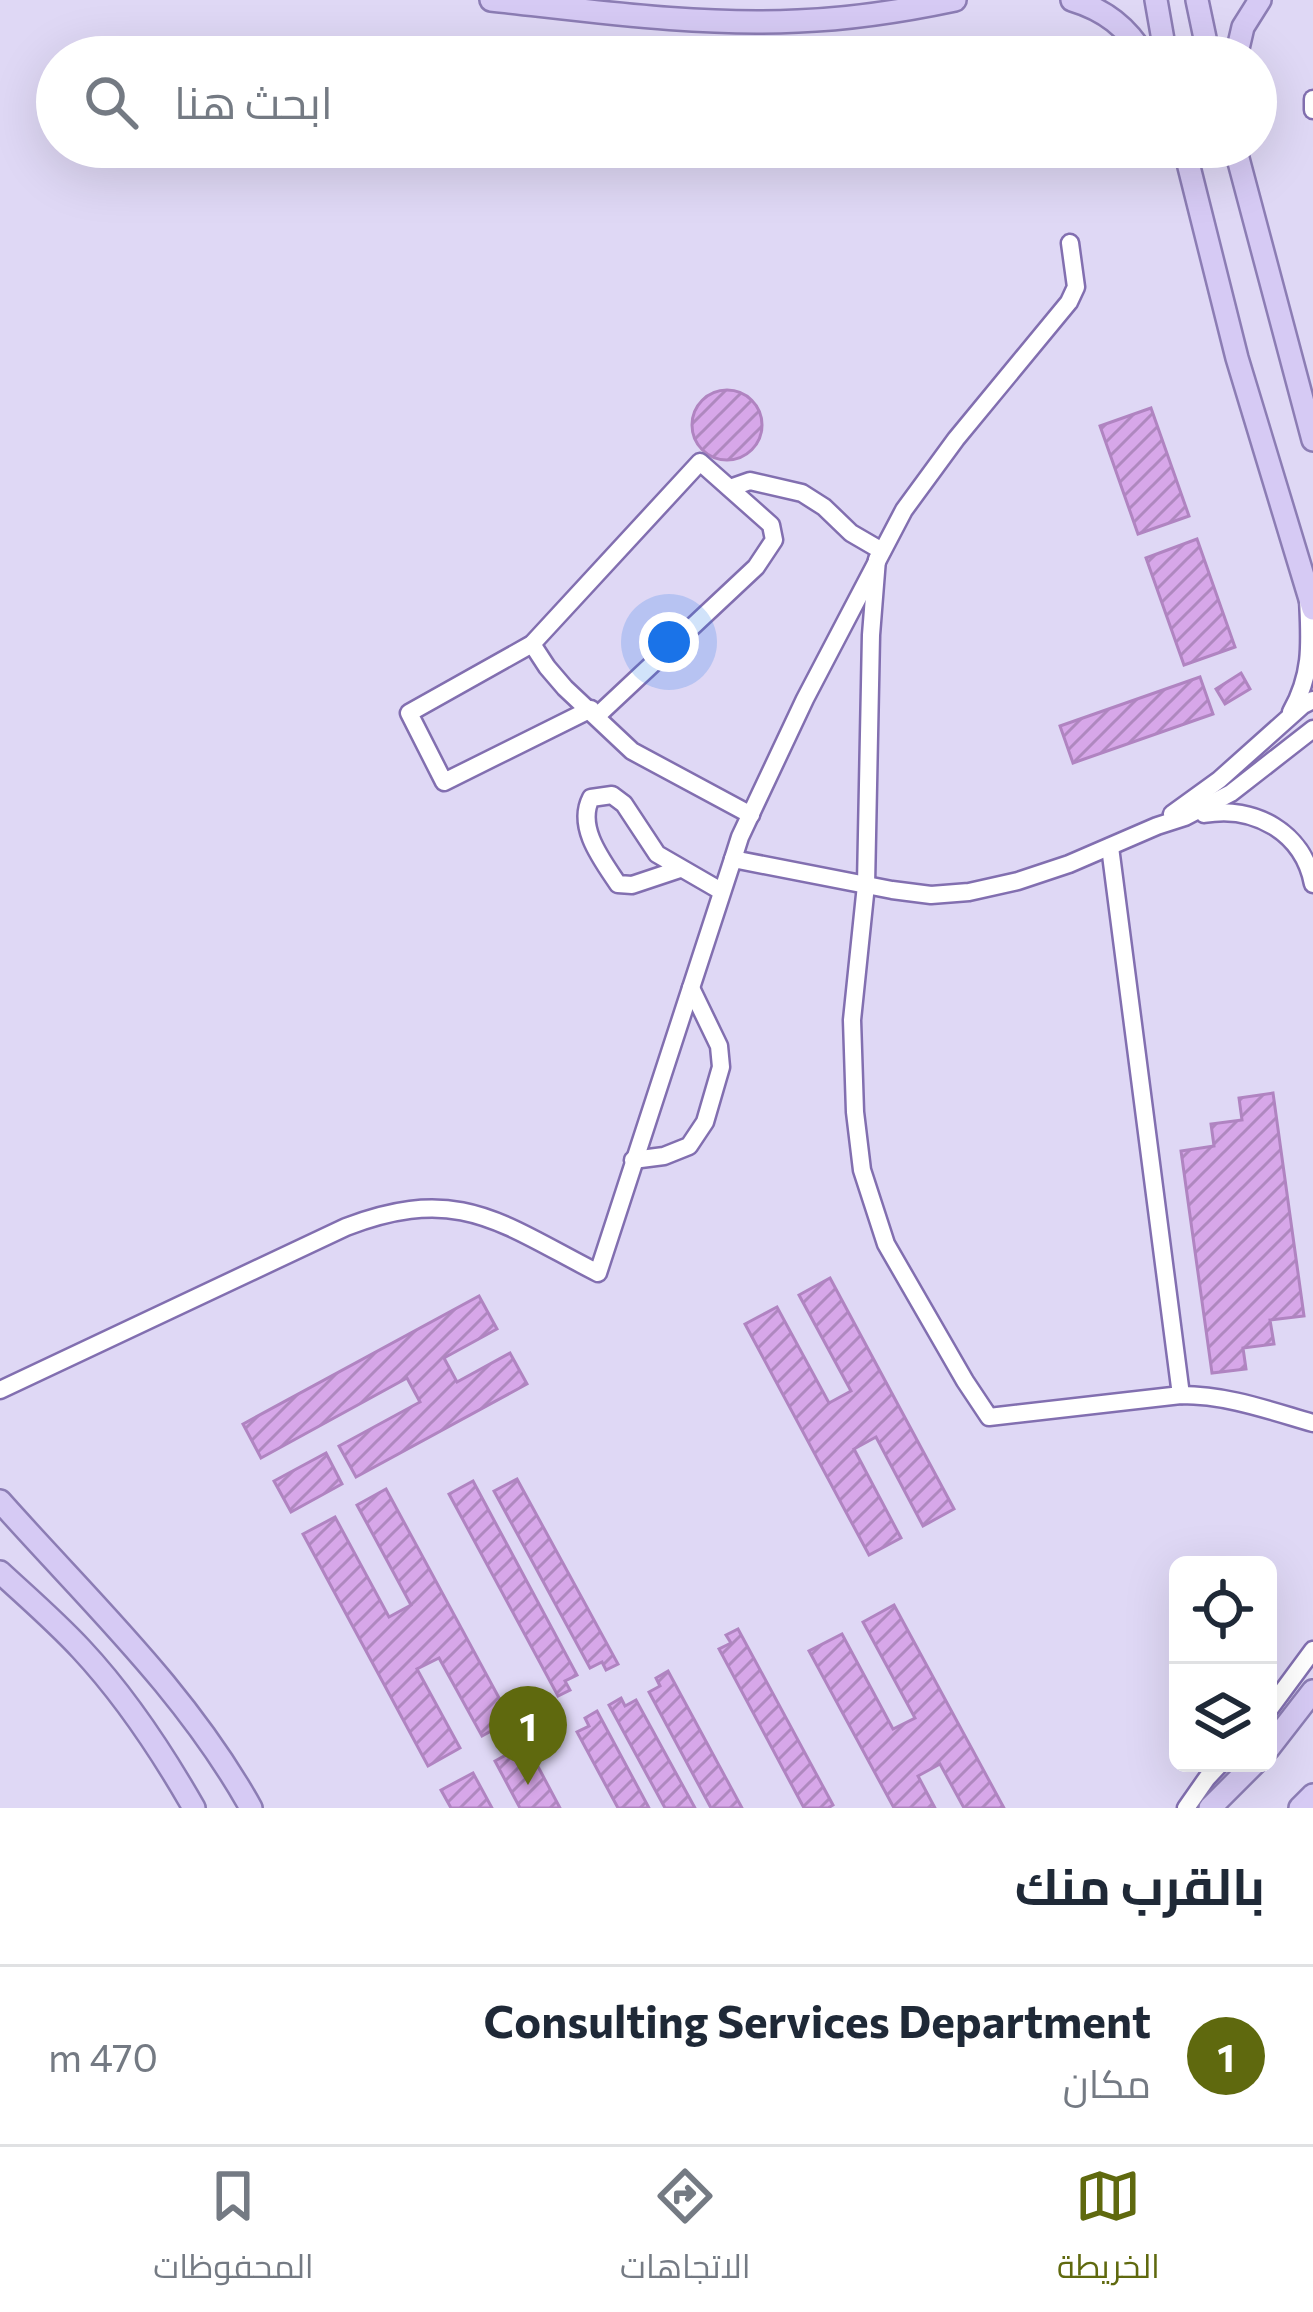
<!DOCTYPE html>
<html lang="ar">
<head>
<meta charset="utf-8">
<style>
  :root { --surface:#fff; --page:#f6f6f7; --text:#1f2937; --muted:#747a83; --line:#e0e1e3; --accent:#5f690e }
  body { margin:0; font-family:Commissioner,Cairo,sans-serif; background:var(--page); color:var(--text); direction:rtl }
  .controls { position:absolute; right:36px; bottom:36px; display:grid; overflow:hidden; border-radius:18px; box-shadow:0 12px 48px #0002 }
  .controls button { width:108px; height:108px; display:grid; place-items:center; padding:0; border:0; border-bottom:3px solid var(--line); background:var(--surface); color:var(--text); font:60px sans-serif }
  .you { position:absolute; left:669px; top:642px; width:42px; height:42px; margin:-30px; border:9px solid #fff; border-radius:50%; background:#1a73e8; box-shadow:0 0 0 18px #1a73e833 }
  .badge { display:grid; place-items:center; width:78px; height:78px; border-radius:50%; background:var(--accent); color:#fff; font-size:39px; font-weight:700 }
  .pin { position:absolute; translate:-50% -99px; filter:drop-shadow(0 3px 6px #0008) }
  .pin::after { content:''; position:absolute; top:63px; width:42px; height:36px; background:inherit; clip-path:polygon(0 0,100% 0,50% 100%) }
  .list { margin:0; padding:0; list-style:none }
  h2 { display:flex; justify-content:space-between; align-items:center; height:156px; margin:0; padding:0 48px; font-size:51px }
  h2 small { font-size:39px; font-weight:400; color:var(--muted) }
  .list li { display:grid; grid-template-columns:78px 1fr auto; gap:36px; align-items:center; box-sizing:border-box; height:180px; padding:0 48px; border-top:3px solid var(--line) }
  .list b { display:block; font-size:45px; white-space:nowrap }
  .list p { margin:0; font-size:39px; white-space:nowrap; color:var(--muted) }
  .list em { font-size:39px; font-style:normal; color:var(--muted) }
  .icon { flex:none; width:66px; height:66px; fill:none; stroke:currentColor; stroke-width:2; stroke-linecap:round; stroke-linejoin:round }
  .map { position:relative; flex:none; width:1313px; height:1808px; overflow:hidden; direction:ltr }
  .search { position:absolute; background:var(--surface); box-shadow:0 12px 48px #0002; left:36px; right:36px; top:36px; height:132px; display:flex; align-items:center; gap:30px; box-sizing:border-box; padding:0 42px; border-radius:66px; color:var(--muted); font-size:45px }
  .sheet { height:336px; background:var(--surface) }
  nav { display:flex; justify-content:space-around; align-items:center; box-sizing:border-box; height:168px; border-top:3px solid var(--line); background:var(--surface); font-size:33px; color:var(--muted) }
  nav a { display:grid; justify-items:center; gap:6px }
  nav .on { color:var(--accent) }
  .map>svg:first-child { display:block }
  .building { fill:url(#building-hatch); stroke:#b084c1; stroke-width:3 }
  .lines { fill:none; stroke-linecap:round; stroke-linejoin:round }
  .minor-casing { stroke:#826fb0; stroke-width:21 }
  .major-casing { stroke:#8c7db4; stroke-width:26 }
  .minor { stroke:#fff; stroke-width:16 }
  .major { stroke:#d6caf4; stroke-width:21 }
</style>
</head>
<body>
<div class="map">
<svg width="1313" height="1808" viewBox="0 0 1313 1808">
  <defs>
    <pattern id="building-hatch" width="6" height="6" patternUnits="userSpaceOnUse" patternTransform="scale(3)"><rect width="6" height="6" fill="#d7a7e9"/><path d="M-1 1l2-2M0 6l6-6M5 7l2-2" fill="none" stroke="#af88bf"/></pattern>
  </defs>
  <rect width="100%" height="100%" fill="#dfd8f5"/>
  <g class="building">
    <circle cx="727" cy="425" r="35"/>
    <polygon points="1151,408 1189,516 1138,534 1100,426"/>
    <polygon points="1197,539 1235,647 1184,665 1146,558"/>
    <polygon points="1241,673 1250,689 1225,704 1216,689"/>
    <polygon points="1200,677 1213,714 1073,763 1060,726"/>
    <polygon points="1273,1093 1304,1316 1270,1320 1274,1344 1243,1348 1246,1369 1212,1373 1181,1151 1214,1146 1211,1124 1242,1120 1239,1098"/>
    <polygon points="830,1278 954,1509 923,1526 876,1437 854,1449 901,1538 869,1555 745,1324 777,1307 829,1403 851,1391 799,1295"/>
    <polygon points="479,1296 497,1329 444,1358 457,1382 510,1353 527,1384 356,1477 339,1446 420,1402 407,1378 261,1458 243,1424"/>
    <polygon points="326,1453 342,1484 291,1512 274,1481"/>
    <polygon points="517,1479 618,1664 606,1670 602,1662 590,1668 494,1491"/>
    <polygon points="473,1481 577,1675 565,1681 570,1690 558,1696 449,1494"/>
    <polygon points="386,1489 511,1720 482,1736 439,1658 417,1669 460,1748 428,1766 303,1534 335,1517 389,1617 411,1605 357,1505"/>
    <polygon points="894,1605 1004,1808 964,1808 940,1764 918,1776 935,1808 894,1808 809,1651 842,1634 893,1729 915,1718 863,1622"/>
    <polygon points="738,1629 833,1805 828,1808 804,1808 719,1649 731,1643 726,1635"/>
    <polygon points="668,1671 742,1808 711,1808 649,1692 660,1686 656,1678"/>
    <polygon points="621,1698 625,1706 636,1700 695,1808 665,1808 609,1705"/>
    <polygon points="597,1711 649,1808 618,1808 577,1732 589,1726 585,1718"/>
    <polygon points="526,1744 560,1808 520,1808 495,1761"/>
    <polygon points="473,1773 492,1808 451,1808 441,1790"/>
  </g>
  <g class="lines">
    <g class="minor-casing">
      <g id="minor">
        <polyline points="1313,99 1313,110"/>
        <polyline points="730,488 750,481 802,493 824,507 851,533 882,551"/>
        <path d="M877,559L871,635L866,885L852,1020L855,1112L862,1170L886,1244L965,1381L989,1417L1181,1395C1227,1395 1268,1410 1313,1423"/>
        <polyline points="532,644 547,667 565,688 632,751 751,815"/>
        <polyline points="591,709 444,782 409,713 532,644 700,462 771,525 774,540 756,567 597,716"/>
        <path d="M1291,712C1313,673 1310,642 1308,598"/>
        <polyline points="1172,814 1219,780 1303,705 1313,700"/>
        <path d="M1204,814C1254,805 1303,832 1313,884"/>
        <polyline points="1110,847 1181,1395"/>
        <polyline points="733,859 740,837 805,699 904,510 956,439 1069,302 1076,287 1070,243"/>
        <path d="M680,869L632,885L618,884C602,860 576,827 591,798L612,795L624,804L657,854L721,891"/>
        <polyline points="633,1160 664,1156 689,1146 705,1122 721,1067 719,1046 691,988"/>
        <path d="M0,1390L346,1227C459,1184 500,1223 598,1273L733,859L892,890L931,895L969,892L1018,881L1069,864L1157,826L1185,817L1231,793L1313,729"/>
        <polyline points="1268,1711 1313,1650"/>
        <polyline points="1186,1808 1207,1778 1221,1763"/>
      </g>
    </g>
    <g class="major-casing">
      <g id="major">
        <path d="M491,0C593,11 696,26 798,21C851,19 903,11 955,0"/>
        <path d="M1072,0C1105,10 1127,27 1145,57"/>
        <polyline points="1156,0 1166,57"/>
        <polyline points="1197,0 1209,57"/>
        <polyline points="1236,57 1243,27 1260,0"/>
        <polyline points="1184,147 1237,358 1313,609"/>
        <polyline points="1235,147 1313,440"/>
        <path d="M0,1501C88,1600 186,1691 251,1808"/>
        <path d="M0,1572C27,1597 56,1622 81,1649C125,1696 162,1752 194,1808"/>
        <polyline points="1268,1749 1313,1691"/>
        <polyline points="1210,1808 1255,1763"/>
        <polyline points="1300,1808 1313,1795"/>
      </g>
    </g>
    <use href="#minor" class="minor"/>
    <use href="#major" class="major"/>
  </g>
</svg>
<div class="controls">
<button><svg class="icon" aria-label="locate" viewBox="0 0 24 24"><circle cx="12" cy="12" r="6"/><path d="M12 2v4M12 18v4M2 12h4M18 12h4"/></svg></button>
<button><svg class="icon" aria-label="layers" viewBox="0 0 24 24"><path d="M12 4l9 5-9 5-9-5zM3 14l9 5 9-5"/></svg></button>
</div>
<div class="you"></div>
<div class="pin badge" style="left:528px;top:1785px">1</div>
<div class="search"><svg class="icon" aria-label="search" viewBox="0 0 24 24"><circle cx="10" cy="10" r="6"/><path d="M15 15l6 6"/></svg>ابحث هنا</div>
</div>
<section class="sheet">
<h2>بالقرب منك<small></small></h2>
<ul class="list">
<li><span class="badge">1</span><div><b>Consulting Services Department</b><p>مكان</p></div><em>470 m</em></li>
</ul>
</section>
<nav>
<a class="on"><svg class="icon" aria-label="map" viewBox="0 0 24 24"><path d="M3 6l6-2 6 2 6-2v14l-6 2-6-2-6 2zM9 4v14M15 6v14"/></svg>الخريطة</a>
<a><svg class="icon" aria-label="directions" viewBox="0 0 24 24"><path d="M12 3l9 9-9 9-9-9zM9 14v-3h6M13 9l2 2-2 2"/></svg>الاتجاهات</a>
<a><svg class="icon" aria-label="saved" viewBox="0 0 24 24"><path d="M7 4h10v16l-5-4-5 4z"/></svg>المحفوظات</a>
</nav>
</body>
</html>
